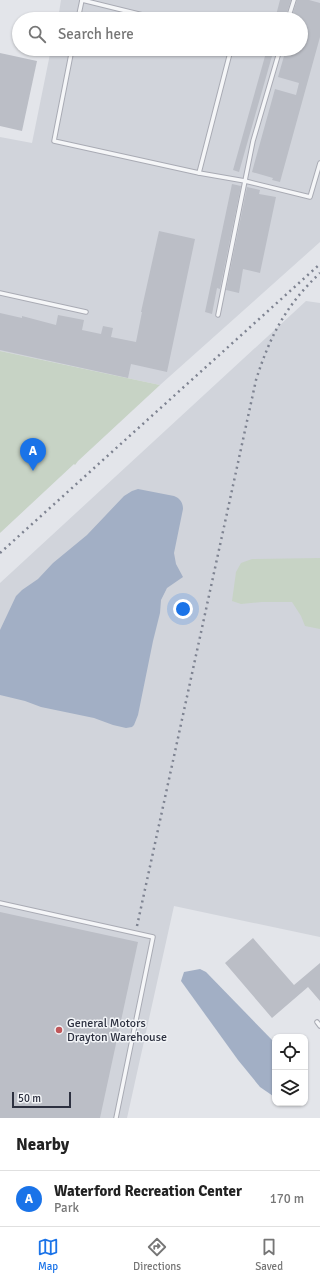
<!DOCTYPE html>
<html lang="en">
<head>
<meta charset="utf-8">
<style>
  :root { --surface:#fff; --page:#f6f6f6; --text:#222; --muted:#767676; --line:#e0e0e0; --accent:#1a73e8 }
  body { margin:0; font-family:Signika,sans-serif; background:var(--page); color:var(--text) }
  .controls { position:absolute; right:12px; bottom:12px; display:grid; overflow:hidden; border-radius:8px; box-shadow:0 1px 3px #0004 }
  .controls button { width:36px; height:36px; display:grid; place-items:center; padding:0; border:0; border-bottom:1px solid var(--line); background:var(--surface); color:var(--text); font:20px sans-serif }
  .scale { position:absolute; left:12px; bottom:10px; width:59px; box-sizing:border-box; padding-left:4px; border:2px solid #2d3140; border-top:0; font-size:11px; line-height:14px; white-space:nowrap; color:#2d3140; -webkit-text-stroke:3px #f2f4f7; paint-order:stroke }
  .you { position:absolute; left:183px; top:609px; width:14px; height:14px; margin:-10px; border:3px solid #fff; border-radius:50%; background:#1a73e8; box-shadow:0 0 0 6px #1a73e833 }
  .badge { display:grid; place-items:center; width:26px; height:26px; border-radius:50%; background:var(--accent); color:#fff; font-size:13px; font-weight:700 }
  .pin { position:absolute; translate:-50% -33px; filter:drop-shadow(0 1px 2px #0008) }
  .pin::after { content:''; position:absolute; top:21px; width:14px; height:12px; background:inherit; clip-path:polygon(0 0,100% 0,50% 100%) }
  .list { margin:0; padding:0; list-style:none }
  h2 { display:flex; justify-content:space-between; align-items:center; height:52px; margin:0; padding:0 16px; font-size:17px }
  h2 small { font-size:13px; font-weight:400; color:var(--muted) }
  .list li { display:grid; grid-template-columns:26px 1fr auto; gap:12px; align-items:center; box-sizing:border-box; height:56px; padding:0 16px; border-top:1px solid var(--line) }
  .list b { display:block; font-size:15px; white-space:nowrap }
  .list p { margin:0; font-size:13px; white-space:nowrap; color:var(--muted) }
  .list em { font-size:13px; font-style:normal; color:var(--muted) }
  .icon { flex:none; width:22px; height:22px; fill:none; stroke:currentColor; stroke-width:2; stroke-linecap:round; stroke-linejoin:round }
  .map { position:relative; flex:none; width:320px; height:1118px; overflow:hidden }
  .search { position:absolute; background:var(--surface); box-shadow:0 1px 3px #0004; left:12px; right:12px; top:12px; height:44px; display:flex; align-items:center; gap:10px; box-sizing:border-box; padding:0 14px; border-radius:22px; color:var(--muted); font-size:15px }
  .sheet { height:108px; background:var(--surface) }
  nav { display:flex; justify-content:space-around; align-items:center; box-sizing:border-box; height:56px; border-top:1px solid var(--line); background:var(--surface); font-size:11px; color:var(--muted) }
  nav a { display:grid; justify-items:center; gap:2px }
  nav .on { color:var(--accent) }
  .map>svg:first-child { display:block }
  .built { fill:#d1d4db }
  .green { fill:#c7d3c5 }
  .water { fill:#a2afc5 }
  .building { fill:#bbbec6 }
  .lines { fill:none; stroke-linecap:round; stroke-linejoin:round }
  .service-casing { stroke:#a9abb4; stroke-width:5.5 }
  .service { stroke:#f5f6f8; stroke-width:3.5 }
  .rail { stroke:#7e8391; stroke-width:2.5; stroke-dasharray:2 4; stroke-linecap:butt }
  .poi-dot { fill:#c0575a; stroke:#f2f4f7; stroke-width:1.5 }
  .labels { text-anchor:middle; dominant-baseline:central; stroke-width:3; stroke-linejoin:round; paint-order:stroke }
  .poi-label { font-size:12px; fill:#2d3140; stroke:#f2f4f7; text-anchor:start }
</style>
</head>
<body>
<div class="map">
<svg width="320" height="1118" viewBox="0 0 320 1118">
  <rect width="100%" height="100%" fill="#e3e5ea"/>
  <g class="built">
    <polygon points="61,0 320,0 320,242 160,385 0,351 0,137 32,143 51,49 301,49 301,19 58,19"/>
    <polygon points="306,301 320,303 320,937 174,906 127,1118 0,1118 0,583"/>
  </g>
  <g class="green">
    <polygon points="0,351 160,385 78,461 75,465 74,464 0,533"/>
    <polygon points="252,559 320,558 320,629 305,626 301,616 292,602 262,602 241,604 232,601 236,572 241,563"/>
  </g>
  <g class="water">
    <path d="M138,489L174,496C180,498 183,503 183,509L174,553L176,564L183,577L167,588L161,600L160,613L153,641L138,715L134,725L132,727L126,728L113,725L94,718L41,707L25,701L0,695V630L16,596L22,590L38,579L53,563L87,535L124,496L132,491Z"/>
    <polygon points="200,969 206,972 275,1043 275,1096 273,1096 260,1087 238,1060 181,981 184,972"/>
  </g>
  <g class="building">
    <polygon points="280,0 291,0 285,19 275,19"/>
    <polygon points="297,0 309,0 320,3 320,37 280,182 272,180 273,178 252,172 275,89 296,95 299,83 278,77 286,49 301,49 301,19 291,19"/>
    <polygon points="267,49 274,49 239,172 233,170"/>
    <polygon points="0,53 37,61 22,131 0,126"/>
    <polygon points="232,184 241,186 220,289 217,288 212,314 205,312"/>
    <polygon points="247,187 260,190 259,194 276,197 260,273 243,269 239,293 226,290"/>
    <polygon points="159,231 195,239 167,372 131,364 128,378 0,350 0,313 22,318 22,316 56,325 58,315 84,320 82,330 101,334 103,326 113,328 111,337 136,342 142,312 141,312"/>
    <polygon points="0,912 138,942 100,1118 0,1118"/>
    <polygon points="253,938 294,985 320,963 320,1001 308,987 272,1018 225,963"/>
  </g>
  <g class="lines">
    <g class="service-casing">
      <g id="service">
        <polyline points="82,0 159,19"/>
        <polyline points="78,19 82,0"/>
        <polyline points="288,19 294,0"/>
        <polyline points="72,49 54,141 199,173 231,49"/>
        <polyline points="199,173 245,181 310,197 320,163"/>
        <polyline points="0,293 86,312"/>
        <polyline points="218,315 253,141 280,49"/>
        <polyline points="0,903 153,937 116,1118"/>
        <polyline points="317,1022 320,1026"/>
      </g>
    </g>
    <use href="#service" class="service"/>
    <g class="rail">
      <polyline points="0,553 320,264"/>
      <path d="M137,926L256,380C270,336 286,305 320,273"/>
    </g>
  </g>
  <circle class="poi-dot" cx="59" cy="1030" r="4"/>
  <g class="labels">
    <g class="poi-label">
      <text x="67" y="1023">General Motors<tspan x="67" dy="14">Drayton Warehouse</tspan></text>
    </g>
  </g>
</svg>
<div class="controls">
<button><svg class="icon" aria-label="locate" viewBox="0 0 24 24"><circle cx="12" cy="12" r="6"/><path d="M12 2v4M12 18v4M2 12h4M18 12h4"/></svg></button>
<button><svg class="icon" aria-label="layers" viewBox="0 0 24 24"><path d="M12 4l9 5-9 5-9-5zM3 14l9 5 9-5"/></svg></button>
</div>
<div class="scale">50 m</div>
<div class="you"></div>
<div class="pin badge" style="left:33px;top:471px">A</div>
<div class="search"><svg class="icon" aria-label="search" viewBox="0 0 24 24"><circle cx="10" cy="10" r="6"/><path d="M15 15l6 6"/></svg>Search here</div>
</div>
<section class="sheet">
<h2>Nearby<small></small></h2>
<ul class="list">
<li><span class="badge">A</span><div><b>Waterford Recreation Center</b><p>Park</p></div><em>170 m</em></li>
</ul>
</section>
<nav>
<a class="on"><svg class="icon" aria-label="map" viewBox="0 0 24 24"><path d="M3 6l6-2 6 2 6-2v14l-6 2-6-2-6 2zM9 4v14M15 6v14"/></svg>Map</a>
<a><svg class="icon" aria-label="directions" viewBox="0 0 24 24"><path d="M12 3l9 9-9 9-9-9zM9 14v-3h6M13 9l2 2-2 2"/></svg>Directions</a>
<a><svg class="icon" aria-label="saved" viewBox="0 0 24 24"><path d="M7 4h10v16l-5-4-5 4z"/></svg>Saved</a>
</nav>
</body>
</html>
